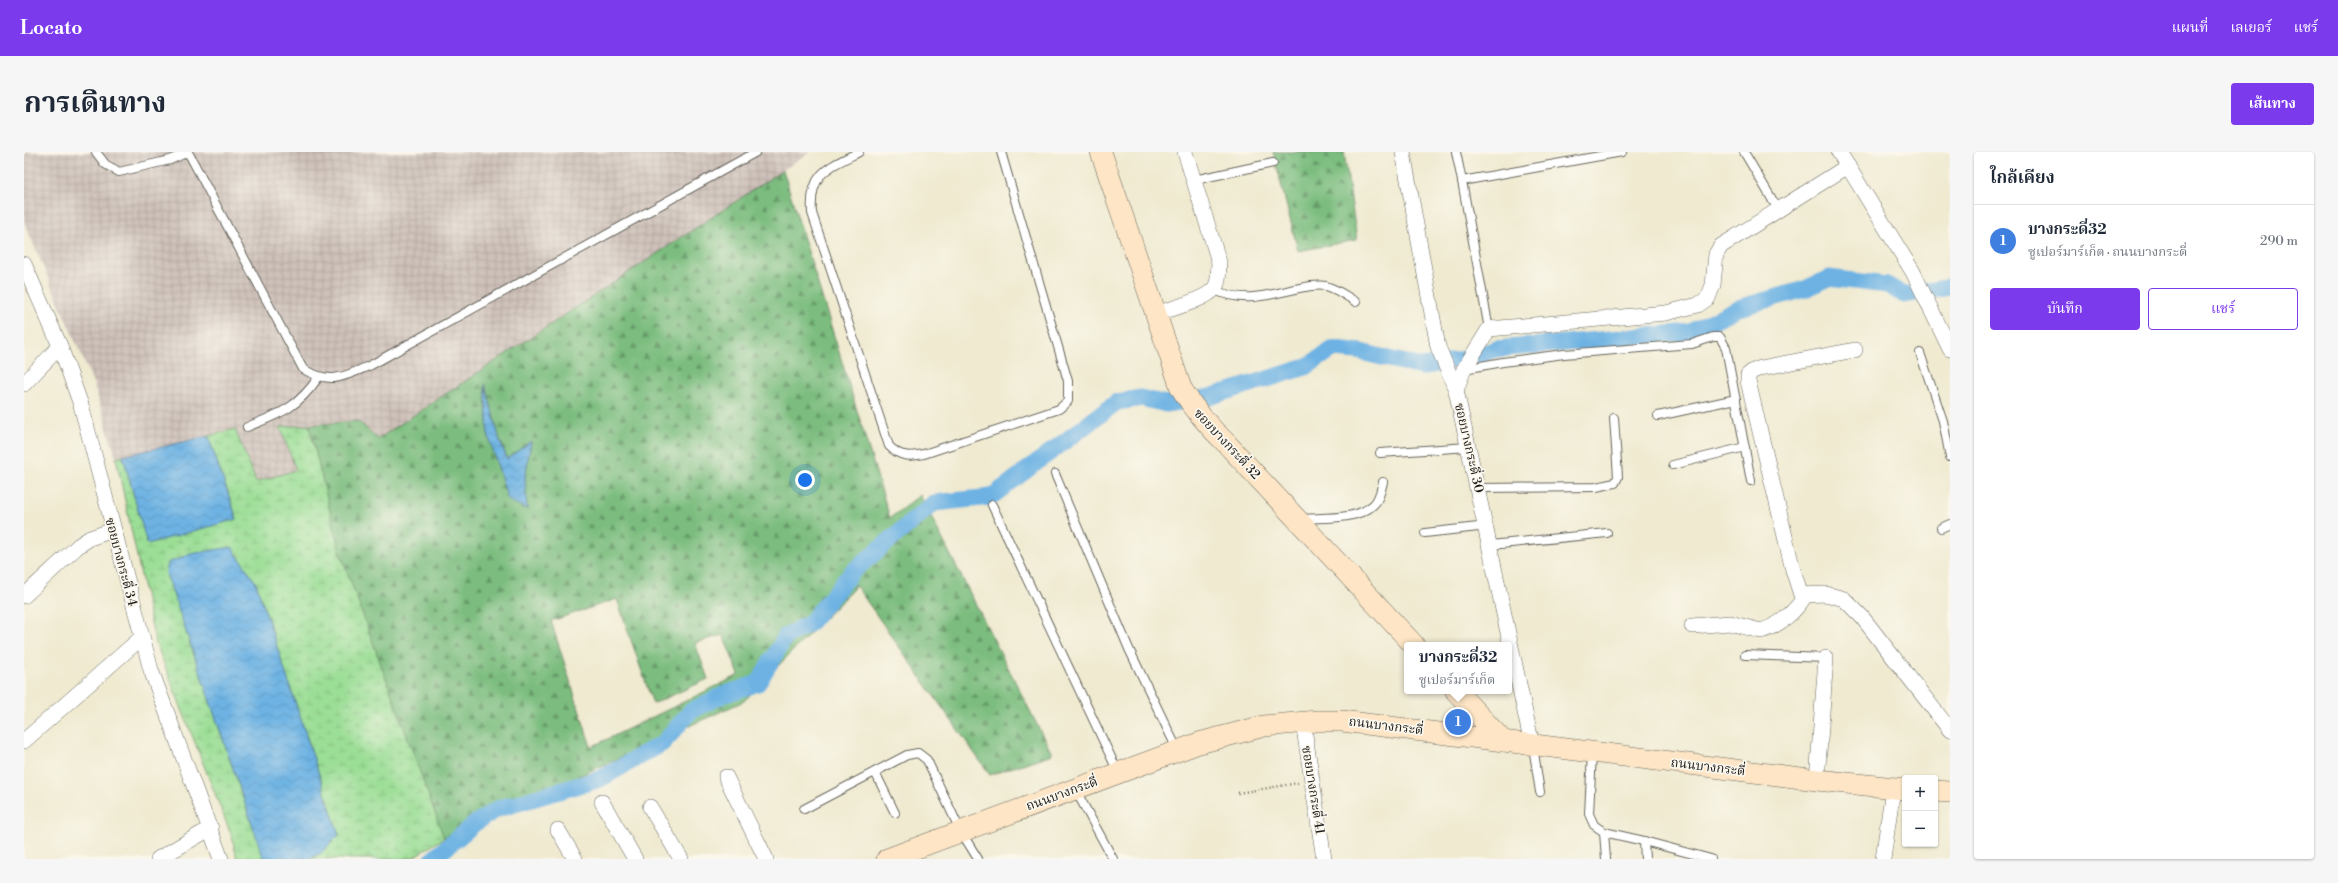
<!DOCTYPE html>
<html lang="th">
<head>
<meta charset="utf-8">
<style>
  :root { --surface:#fff; --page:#f6f6f7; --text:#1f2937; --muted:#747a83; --line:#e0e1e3; --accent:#7c3aed }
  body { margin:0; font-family:"Libre Bodoni","Noto Serif Thai",serif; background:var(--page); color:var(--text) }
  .controls { position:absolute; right:12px; bottom:12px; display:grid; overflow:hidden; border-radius:4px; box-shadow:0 1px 3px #0004 }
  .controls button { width:36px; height:36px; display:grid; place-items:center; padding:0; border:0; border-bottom:1px solid var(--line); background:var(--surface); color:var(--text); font:20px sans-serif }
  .you { position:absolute; left:781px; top:328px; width:14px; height:14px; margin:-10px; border:3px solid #fff; border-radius:50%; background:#1a73e8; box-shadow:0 0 0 6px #1a73e833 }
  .badge { display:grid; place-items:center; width:26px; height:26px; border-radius:50%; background:var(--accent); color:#fff; font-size:13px; font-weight:700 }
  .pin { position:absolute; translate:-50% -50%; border:2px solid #fff; box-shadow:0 1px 4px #0006 }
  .popup { position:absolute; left:1380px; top:490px; width:108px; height:52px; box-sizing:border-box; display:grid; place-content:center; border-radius:4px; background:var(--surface); filter:drop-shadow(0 1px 3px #0005); font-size:13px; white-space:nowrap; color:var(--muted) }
  .popup b { font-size:15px; color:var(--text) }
  .popup::after { content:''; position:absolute; left:50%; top:100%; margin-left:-8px; border:8px solid transparent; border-top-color:var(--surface) }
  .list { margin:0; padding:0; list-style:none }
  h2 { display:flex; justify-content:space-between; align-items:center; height:52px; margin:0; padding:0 16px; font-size:17px }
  h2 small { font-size:13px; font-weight:400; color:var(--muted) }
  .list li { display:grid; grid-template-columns:26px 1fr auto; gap:12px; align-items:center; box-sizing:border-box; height:72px; padding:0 16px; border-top:1px solid var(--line) }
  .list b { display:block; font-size:15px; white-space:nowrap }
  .list p { margin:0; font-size:13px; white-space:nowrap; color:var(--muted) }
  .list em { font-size:13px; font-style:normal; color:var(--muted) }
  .actions { display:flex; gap:8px; padding:12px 16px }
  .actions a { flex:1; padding:9px 0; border:1px solid var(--accent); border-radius:4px; text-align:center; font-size:14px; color:var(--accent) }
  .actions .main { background:var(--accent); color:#fff }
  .map { position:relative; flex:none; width:1926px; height:707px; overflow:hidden; border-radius:4px }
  header { display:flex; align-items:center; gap:24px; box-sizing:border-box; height:56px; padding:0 20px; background:var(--accent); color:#fff }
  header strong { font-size:19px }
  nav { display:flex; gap:22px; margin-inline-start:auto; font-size:14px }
  .intro { display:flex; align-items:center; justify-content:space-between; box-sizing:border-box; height:96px; padding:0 24px }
  h1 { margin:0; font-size:28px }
  .button { padding:10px 18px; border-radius:4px; background:var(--accent); color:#fff; font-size:14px; font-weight:700 }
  main { display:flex; gap:24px; padding:0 24px }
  aside { flex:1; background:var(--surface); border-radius:4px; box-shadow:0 1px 3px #0004 }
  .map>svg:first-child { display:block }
  .industrial { fill:url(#industrial-grid) }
  .forest { fill:url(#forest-firs); stroke:#4c6c4e; fill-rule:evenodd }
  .wetland { fill:url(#wetland-marsh); stroke:#5c7d59 }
  .water { fill:url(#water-waves); stroke:#446780 }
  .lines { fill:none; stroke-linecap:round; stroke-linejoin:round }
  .canal { stroke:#6db2e3; stroke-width:17 }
  .lane-casing { stroke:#66645b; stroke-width:10 }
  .street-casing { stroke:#66645b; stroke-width:16 }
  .secondary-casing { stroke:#66645b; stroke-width:22 }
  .path { stroke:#66645b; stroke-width:2.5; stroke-dasharray:1 3; stroke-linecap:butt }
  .lane { stroke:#fff; stroke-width:8 }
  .street { stroke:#fff; stroke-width:15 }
  .secondary { stroke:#fde5c5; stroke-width:21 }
  .labels { text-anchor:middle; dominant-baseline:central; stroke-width:3.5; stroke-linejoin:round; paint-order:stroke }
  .street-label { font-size:13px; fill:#1c1c1c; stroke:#fbf7ec }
</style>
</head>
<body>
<header>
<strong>Locato</strong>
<nav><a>แผนที่</a><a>เลเยอร์</a><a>แชร์</a></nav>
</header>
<div class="intro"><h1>การเดินทาง</h1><a class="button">เส้นทาง</a></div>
<main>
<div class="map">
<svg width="1926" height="707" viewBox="0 0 1926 707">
  <defs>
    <pattern id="industrial-grid" width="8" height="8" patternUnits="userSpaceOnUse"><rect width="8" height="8" fill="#cec1ba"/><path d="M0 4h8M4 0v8" fill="none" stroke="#b0a59f"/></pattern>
    <pattern id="forest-firs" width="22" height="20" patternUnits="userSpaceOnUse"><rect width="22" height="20" fill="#7cbd7f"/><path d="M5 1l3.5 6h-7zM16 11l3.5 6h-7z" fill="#659967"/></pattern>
    <pattern id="wetland-marsh" width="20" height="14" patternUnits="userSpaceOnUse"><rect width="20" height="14" fill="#9bde96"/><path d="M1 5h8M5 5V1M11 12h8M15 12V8" fill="none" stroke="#85be81"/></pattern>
    <pattern id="water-waves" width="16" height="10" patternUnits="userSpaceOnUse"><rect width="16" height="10" fill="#6db2e3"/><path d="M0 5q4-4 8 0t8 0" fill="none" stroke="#5e98c2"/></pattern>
  </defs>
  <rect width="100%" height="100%" fill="#fbf7ec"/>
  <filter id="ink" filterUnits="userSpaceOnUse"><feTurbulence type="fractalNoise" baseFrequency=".025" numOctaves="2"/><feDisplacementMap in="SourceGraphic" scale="8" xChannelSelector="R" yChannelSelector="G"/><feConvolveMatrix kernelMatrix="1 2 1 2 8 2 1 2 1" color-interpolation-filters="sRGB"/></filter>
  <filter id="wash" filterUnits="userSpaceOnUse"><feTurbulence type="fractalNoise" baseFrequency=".012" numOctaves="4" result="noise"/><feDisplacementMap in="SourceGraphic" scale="16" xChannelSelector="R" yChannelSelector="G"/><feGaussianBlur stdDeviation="0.9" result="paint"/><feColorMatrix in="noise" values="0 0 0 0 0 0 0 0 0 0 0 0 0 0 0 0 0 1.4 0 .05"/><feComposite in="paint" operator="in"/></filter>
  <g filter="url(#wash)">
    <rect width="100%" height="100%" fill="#efead0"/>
    <polygon class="industrial" points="0,0 786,0 354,287 334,269 256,275 272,318 232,330 211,277 92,306 69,230 0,70"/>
    <g class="forest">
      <polygon points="1249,0 1320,0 1333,88 1274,99"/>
      <path d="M759,18L866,366L896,343L1028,602L966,623L832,434L720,549L420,686L316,400L285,273L334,269L354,287ZM461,235L476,289L483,307L507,290L501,326L503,357L484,347L464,282ZM593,447L629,552L684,527L671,491L699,483L715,523L567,595L527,469Z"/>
    </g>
    <polygon class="wetland" points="285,273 316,400 420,686 386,707 285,707 297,701 315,683 232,431 208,395 142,421 240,707 213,707 208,685 131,489 92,306 99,304 123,391 213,367 184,284 211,277 232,330 272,318 256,275"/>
    <g class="water">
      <polygon points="461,232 476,289 483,307 507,289 501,326 503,357 484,348 464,282"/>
      <polygon points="184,284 213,367 123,392 99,304"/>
      <polygon points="208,395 232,431 315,683 297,701 285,707 240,707 142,421 144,411 166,402"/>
    </g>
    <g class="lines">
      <polyline class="canal" points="409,707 450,672 473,657 576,627 639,591 667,559 699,543 734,531 762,484 786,471 828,420 910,351 967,345 1093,250 1117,246 1142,252 1182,246 1282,215 1309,197 1333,199 1398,215 1449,205 1472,197 1666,180 1714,156 1781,137 1805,126 1863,133 1880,143 1926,135"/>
    </g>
  </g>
  <g filter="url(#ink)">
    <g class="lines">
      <g class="lane-casing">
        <g id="lane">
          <path d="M72,0L81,12L95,20L146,8L164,0L279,217C307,233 320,225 347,213L732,0"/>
          <path d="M835,0C803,16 785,21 788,61L865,294C876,305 885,305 900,302L1035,257L1044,249V229L977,0"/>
          <polyline points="1432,0 1438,29"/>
          <polyline points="1720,0 1755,59"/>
          <polyline points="1170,28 1249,11"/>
          <path d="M1190,138C1221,151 1240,144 1271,137C1282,135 1291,132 1302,134C1313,137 1322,144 1332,150"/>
          <polyline points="1465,177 1438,29 1598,0"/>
          <polyline points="1896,201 1919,269 1926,305"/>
          <polyline points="1440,217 1479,210 1540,202 1668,192 1689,185 1696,185 1702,196 1727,329"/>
          <polyline points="1634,264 1712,247"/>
          <path d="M223,275C257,261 272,257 294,226"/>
          <polyline points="1356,301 1445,295"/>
          <polyline points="1649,313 1721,295"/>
          <polyline points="1031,322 1105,497 1154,599"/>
          <polyline points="1455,336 1572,335 1591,331 1594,325 1590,266"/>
          <polyline points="968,353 1094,620"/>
          <path d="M1276,367C1298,365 1332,369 1349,353C1355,348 1357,338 1359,330"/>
          <polyline points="1917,376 1926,372"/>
          <polyline points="1401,381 1463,374"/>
          <polyline points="1467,393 1583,381"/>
          <polyline points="1721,503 1802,506"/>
          <polyline points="1509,594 1516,640"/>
          <polyline points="1568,601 1565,662 1570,673 1580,680 1620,689 1687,707"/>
          <polyline points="851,620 871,661"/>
          <polyline points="1051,637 1089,707"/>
          <polyline points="780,657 883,603 894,601 903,608 936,678 954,707"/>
          <polyline points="1580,680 1582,707"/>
          <polyline points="1620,689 1621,707"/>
        </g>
      </g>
      <g class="street-casing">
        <g id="street">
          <polyline points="1379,0 1414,195 1432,238 1508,593"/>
          <polyline points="1815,0 1889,120 1926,197"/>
          <polyline points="0,112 36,194 57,253 127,518 197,707"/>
          <path d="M1132,162C1146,157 1181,148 1190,137C1196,130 1194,119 1195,110L1161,0"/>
          <polyline points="1831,198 1737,216 1729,219 1724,223 1724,229 1769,418 1777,443 1802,442 1820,447 1838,465 1926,578"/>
          <polyline points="0,232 36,194"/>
          <polyline points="1432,238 1440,217 1465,177 1642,161 1674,153 1684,146 1689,133 1692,102 1697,94 1824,14"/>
          <polyline points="0,444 54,394 66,386 89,378"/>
          <path d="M1668,474L1706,471L1737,479C1757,473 1770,461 1781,444"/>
          <polyline points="1279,570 1300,707"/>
          <polyline points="0,589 117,486"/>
          <polyline points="702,625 742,707"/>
          <polyline points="1793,628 1802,506"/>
          <polyline points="578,650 611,707"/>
          <polyline points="626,655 657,707"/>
          <polyline points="534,678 551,707"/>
          <polyline points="134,707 187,676"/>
          <polyline points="1859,707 1869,636"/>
        </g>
      </g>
      <g class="secondary-casing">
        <g id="secondary">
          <path d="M1077,0L1157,236C1170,257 1184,274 1202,291L1390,493"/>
          <polyline points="1432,539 1479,589"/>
          <polyline points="1911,639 1926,640"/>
          <polyline points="863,707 1175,591 1240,574 1293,569 1318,569 1793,628 1881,637"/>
        </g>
      </g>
      <polyline class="path" points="1214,641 1274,631"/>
      <use href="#lane" class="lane"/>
      <use href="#street" class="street"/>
      <use href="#secondary" class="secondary"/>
    </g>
  </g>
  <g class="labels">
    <g class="street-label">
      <text transform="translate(1203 292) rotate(47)">ซอยบางกระดี่ 32</text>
      <text transform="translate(1445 296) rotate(77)">ซอยบางกระดี่ 30</text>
      <text transform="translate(97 410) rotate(75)">ซอยบางกระดี่ 34</text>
      <text transform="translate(1362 574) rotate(7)">ถนนบางกระดี่</text>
      <text transform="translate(1684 615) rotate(7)">ถนนบางกระดี่</text>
      <text transform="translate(1289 638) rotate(81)">ซอยบางกระดี่ 41</text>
      <text transform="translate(1038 642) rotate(-20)">ถนนบางกระดี่</text>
    </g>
  </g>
</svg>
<div class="controls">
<button>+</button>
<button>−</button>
</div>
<div class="you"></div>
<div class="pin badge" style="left:1434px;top:570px;background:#3f7fe0">1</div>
<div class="popup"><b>บางกระดี่32</b>ซูเปอร์มาร์เก็ต</div>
</div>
<aside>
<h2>ใกล้เคียง<small></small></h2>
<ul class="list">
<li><span class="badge" style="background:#3f7fe0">1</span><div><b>บางกระดี่32</b><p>ซูเปอร์มาร์เก็ต · ถนนบางกระดี่</p></div><em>290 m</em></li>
</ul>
<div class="actions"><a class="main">บันทึก</a><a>แชร์</a></div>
</aside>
</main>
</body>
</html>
